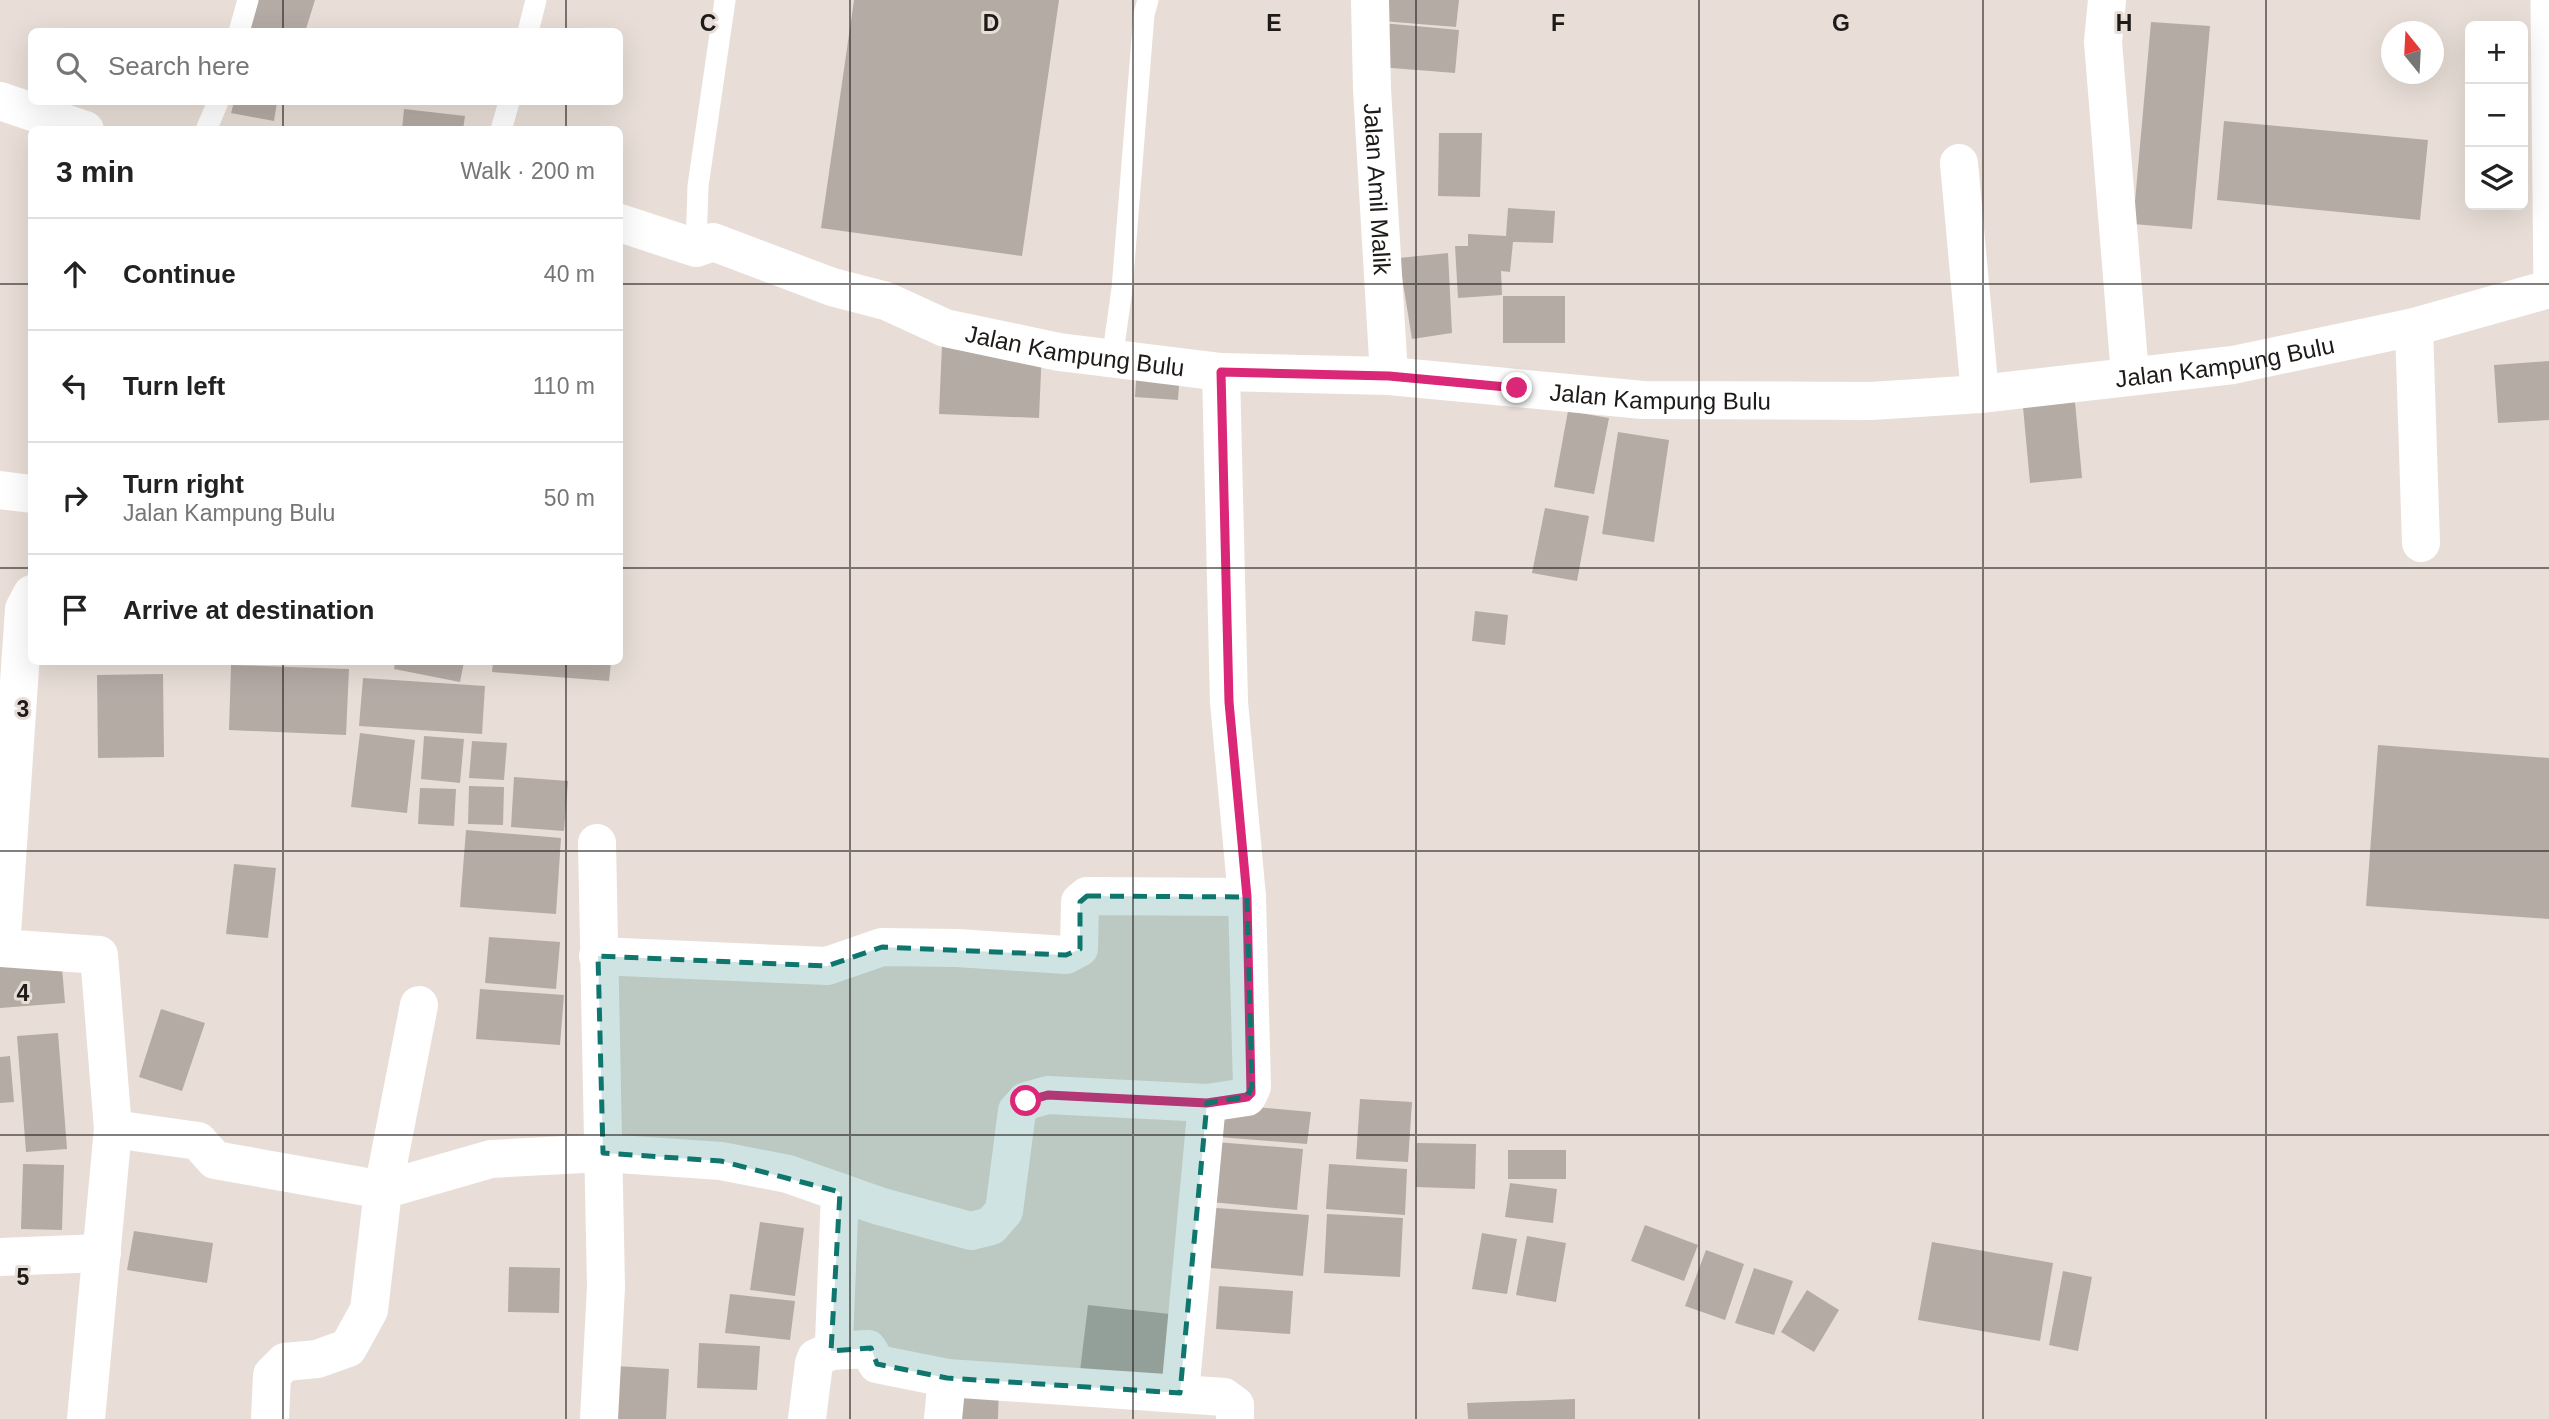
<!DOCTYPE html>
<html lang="en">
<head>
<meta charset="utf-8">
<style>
  :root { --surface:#fff; --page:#f6f6f6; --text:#222; --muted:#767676; --line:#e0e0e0 }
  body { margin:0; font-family:Arial,sans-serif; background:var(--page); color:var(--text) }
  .controls { position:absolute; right:21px; top:21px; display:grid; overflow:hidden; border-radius:10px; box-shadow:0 7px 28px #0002 }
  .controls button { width:63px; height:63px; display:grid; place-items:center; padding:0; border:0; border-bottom:2px solid var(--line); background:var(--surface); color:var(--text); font:35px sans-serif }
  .compass { position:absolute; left:2381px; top:21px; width:63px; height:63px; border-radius:50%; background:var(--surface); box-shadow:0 7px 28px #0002; rotate:342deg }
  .stop { position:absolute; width:21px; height:21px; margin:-16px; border:5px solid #db2777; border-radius:50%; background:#fff }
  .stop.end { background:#db2777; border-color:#fff; box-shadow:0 2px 7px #0008 }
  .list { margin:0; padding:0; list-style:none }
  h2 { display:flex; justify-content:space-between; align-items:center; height:91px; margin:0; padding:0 28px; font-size:30px }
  h2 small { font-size:23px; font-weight:400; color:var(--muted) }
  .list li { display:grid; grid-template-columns:46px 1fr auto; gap:21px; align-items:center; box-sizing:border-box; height:112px; padding:0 28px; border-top:2px solid var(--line) }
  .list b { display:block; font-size:26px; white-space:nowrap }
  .list p { margin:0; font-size:23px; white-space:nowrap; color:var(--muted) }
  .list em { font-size:23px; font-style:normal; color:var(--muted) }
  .icon { flex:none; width:38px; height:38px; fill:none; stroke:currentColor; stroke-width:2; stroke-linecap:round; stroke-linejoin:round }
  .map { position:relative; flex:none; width:2549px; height:1419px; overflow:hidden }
  .search { position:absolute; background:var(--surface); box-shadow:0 7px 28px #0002; left:28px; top:28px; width:595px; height:77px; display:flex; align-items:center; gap:18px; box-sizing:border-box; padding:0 24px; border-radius:10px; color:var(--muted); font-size:26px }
  .panel { position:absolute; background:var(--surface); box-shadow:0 7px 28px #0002; left:28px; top:126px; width:595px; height:539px; border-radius:10px }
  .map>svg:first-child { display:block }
  .building { fill:#b5aba5 }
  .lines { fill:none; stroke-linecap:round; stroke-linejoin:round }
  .service { stroke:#fff; stroke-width:21 }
  .minor { stroke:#fff; stroke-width:38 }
  .tertiary { stroke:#fff; stroke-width:38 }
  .route { stroke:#db2777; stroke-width:9 }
  .marked { fill:#0f766e; fill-opacity:0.2; stroke:#0f766e; stroke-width:5; stroke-dasharray:14 9; stroke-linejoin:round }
  .grid { fill:none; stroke:#1e1a18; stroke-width:2; stroke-opacity:0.55 }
  .labels { text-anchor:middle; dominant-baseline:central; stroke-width:6; stroke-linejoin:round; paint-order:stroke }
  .street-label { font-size:24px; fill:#1e1a18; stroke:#e8ded7 }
  .grid-label { font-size:23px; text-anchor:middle; font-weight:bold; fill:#1e1a18; stroke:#e8ded7; stroke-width:6; stroke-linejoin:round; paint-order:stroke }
</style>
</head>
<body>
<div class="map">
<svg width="2549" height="1419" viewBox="0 0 2549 1419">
  <rect width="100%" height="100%" fill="#e8ded7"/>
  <g class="building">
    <polygon points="257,0 315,0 305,32 262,32 248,27"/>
    <polygon points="854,0 1059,0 1022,256 821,228"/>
    <polygon points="1384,0 1459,0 1456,27 1382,21"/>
    <polygon points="2151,22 2210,26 2192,229 2133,224"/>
    <polygon points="1382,23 1459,30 1455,73 1379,67"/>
    <polygon points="234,102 277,102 274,121 231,113"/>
    <polygon points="404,109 465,116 463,130 402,130"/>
    <polygon points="2224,121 2428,140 2420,220 2217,200"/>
    <polygon points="1439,133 1482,133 1480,197 1438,196"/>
    <polygon points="1508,208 1555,211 1553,243 1513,242 1510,272 1501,271 1502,295 1458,298 1455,246 1468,246 1468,234 1506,236"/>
    <polygon points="1448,253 1452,333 1412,339 1399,258"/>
    <rect x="1503" y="296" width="62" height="47"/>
    <polygon points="942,345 1042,349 1039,418 939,414"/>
    <polygon points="2549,361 2549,420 2498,423 2494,365"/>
    <polygon points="1137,367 1180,370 1178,400 1135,397"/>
    <polygon points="2075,402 2082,478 2030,483 2023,407"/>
    <polygon points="1568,411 1609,418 1594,494 1554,487"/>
    <polygon points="1618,432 1669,440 1654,542 1602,534"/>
    <polygon points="1545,508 1589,516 1577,581 1532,573"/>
    <polygon points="1475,611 1508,615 1505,645 1472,641"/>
    <polygon points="395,662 464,662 460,682 394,669"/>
    <polygon points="493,662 611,662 609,681 492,672"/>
    <polygon points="231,665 349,669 346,735 229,730"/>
    <polygon points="163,674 164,757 98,758 97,675"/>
    <polygon points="363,678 485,686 482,734 359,726"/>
    <polygon points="360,733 415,740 407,813 351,807"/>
    <polygon points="424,736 464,739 460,783 421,779"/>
    <polygon points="472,741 507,743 504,780 469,778"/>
    <polygon points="2378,745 2549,758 2549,919 2366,906"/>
    <polygon points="514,777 568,781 564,831 511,827"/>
    <polygon points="469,786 504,787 503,825 468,824"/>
    <polygon points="420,788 456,789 454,826 418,824"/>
    <polygon points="466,830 561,838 556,914 460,907"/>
    <polygon points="234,864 276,868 268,938 226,934"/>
    <polygon points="489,937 560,942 556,989 485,983"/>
    <polygon points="61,956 65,1003 0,1008 0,961"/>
    <polygon points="480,989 564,995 560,1045 476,1039"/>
    <polygon points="161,1009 205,1023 182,1091 139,1077"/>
    <polygon points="58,1033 67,1149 26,1152 17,1036"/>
    <polygon points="10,1056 14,1102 0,1103 0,1057"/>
    <polygon points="1360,1099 1412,1102 1408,1162 1356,1159"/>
    <polygon points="1222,1104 1311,1112 1307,1144 1219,1137"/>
    <polygon points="1216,1142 1303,1149 1297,1210 1211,1202"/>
    <polygon points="1417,1143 1476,1144 1475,1189 1416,1187"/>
    <rect x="1508" y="1150" width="58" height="29"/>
    <polygon points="23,1164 64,1165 62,1230 21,1229"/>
    <polygon points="1329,1164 1407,1169 1405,1215 1326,1209"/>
    <polygon points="1510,1183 1557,1189 1553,1223 1505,1217"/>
    <polygon points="1204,1207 1309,1215 1303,1276 1199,1267"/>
    <polygon points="1327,1214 1403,1218 1400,1277 1324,1273"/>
    <polygon points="760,1222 804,1228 795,1296 750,1290"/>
    <polygon points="1645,1225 1698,1245 1684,1281 1631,1261"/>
    <polygon points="134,1231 213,1243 207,1283 127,1270"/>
    <polygon points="1482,1233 1517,1239 1507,1294 1472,1289"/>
    <polygon points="1527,1236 1566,1243 1556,1302 1516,1295"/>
    <polygon points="1932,1242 2053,1263 2040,1341 1918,1320"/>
    <polygon points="1706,1250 1744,1264 1725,1320 1685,1306"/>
    <polygon points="509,1267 560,1268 559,1313 508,1312"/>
    <polygon points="1754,1268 1793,1281 1774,1335 1735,1323"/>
    <polygon points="2063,1271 2092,1277 2078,1351 2049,1345"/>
    <polygon points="1219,1286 1293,1291 1290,1334 1216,1329"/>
    <polygon points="1807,1290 1839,1310 1814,1352 1781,1332"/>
    <polygon points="730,1294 795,1301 790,1340 725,1333"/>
    <polygon points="1088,1305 1179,1315 1171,1381 1080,1371"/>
    <polygon points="699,1343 760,1346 757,1390 697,1388"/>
    <polygon points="615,1366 669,1369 666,1419 612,1419"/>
    <polygon points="953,1385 999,1386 998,1419 952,1419"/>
    <polygon points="1575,1399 1575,1419 1468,1419 1467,1403"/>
  </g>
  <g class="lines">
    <g class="service">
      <polyline points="2541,0 2544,290"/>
      <polyline points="239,32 248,0"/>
      <polyline points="528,32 536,0"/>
      <polyline points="206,130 218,102"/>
      <polyline points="501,130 509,102"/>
      <polyline points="696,248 698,186 725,0"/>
      <polyline points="1112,360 1122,289 1144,14 1148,0"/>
    </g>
    <g class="minor">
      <path id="s1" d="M1370,0L1372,89L1389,376"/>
      <polyline points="2107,0 2103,42 2130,375"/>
      <polyline points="1959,163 1980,394"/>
      <polyline points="2414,327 2421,543"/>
      <polyline points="0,490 32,494"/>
      <polyline points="32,594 24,609 1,948 99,955 113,1129 86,1419"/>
      <polyline points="597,843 606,1287 599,1419"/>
      <polyline points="598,956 827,966 882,947 957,948 1066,955 1079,948 1080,902 1087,896 1247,897"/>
      <polyline points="113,1129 198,1141 215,1160 383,1190 491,1159 603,1153 721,1161 788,1174 879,1206 971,1231 991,1226 1004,1211 1017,1111 1026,1101 1048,1095 1207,1103 1247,1097 1252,1087 1247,897 1229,702 1221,372"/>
      <polyline points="0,1257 102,1253"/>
      <polyline points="831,1351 868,1349 877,1364 947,1378 1224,1397 1235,1405 1235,1419"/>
      <polyline points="1180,1393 1207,1103"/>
      <polyline points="270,1419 272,1375 285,1362 317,1359 348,1348 369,1310 383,1190 419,1005"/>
      <polyline points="807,1419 814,1363 816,1358 831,1351 834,1342 840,1192"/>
      <polyline points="943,1419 947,1378"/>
    </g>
    <g class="tertiary">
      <polyline points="0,101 85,130"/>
      <path id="s2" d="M620,223L696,248L713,242L832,287L886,301L945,328L1059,352L1221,372L1389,376L1643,400L1871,401L1980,394L2233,365L2414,327L2549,289"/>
    </g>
  </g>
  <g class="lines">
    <polyline class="route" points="1026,1101 1048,1095 1207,1103 1247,1097 1251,1093 1247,897 1229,702 1221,372 1389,376 1517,388"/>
  </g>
  <path class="marked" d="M1087,896L1247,897L1252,1087L1247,1097L1207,1103L1180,1393L947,1378L877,1364L871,1348L831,1351L840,1192L721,1161L603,1153L598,956L827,966L882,947L1066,955L1080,949V902Z"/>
  <path class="grid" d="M283,0V32M566,0V32M850,0V1419M1133,0V1419M1416,0V1419M1699,0V1419M1983,0V1419M2266,0V1419M283,102V130M566,102V130M0,284H32M620,284H2549M0,568H32M620,568H2549M283,662V1419M566,662V1419M0,851H2549M0,1135H2549"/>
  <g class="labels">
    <g class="street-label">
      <text stroke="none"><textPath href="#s1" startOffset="189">Jalan Amil Malik</textPath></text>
      <text stroke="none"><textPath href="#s2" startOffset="478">Jalan Kampung Bulu</textPath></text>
      <text stroke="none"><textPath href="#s2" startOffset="1633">Jalan Kampung Bulu</textPath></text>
      <text stroke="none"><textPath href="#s2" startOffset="1066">Jalan Kampung Bulu</textPath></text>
    </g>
  </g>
  <g class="grid-label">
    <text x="708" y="31">C</text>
    <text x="991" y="31">D</text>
    <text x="1274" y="31">E</text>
    <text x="1558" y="31">F</text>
    <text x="1841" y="31">G</text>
    <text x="2124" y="31">H</text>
    <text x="23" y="717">3</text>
    <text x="23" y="1001">4</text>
    <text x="23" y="1285">5</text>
  </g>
</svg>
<div class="controls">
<button>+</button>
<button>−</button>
<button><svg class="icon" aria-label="layers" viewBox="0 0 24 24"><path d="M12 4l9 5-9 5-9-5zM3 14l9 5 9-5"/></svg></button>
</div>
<svg class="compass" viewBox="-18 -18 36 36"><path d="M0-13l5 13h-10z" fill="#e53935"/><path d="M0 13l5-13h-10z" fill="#767676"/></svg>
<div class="stop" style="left:1026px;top:1101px"></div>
<div class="stop end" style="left:1517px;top:388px"></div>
<div class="search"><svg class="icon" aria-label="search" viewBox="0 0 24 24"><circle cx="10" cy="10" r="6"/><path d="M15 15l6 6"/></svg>Search here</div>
<section class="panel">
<h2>3 min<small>Walk · 200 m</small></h2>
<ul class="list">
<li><svg class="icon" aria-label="ahead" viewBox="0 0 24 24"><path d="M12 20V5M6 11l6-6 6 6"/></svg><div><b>Continue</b></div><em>40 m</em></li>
<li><svg class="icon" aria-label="left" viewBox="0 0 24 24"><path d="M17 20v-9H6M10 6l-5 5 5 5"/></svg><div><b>Turn left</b></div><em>110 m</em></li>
<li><svg class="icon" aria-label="right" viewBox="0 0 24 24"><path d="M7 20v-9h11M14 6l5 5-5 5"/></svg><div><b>Turn right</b><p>Jalan Kampung Bulu</p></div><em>50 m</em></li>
<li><svg class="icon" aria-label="arrive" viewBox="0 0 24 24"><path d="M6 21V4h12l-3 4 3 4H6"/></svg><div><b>Arrive at destination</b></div></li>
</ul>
</section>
</div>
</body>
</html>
